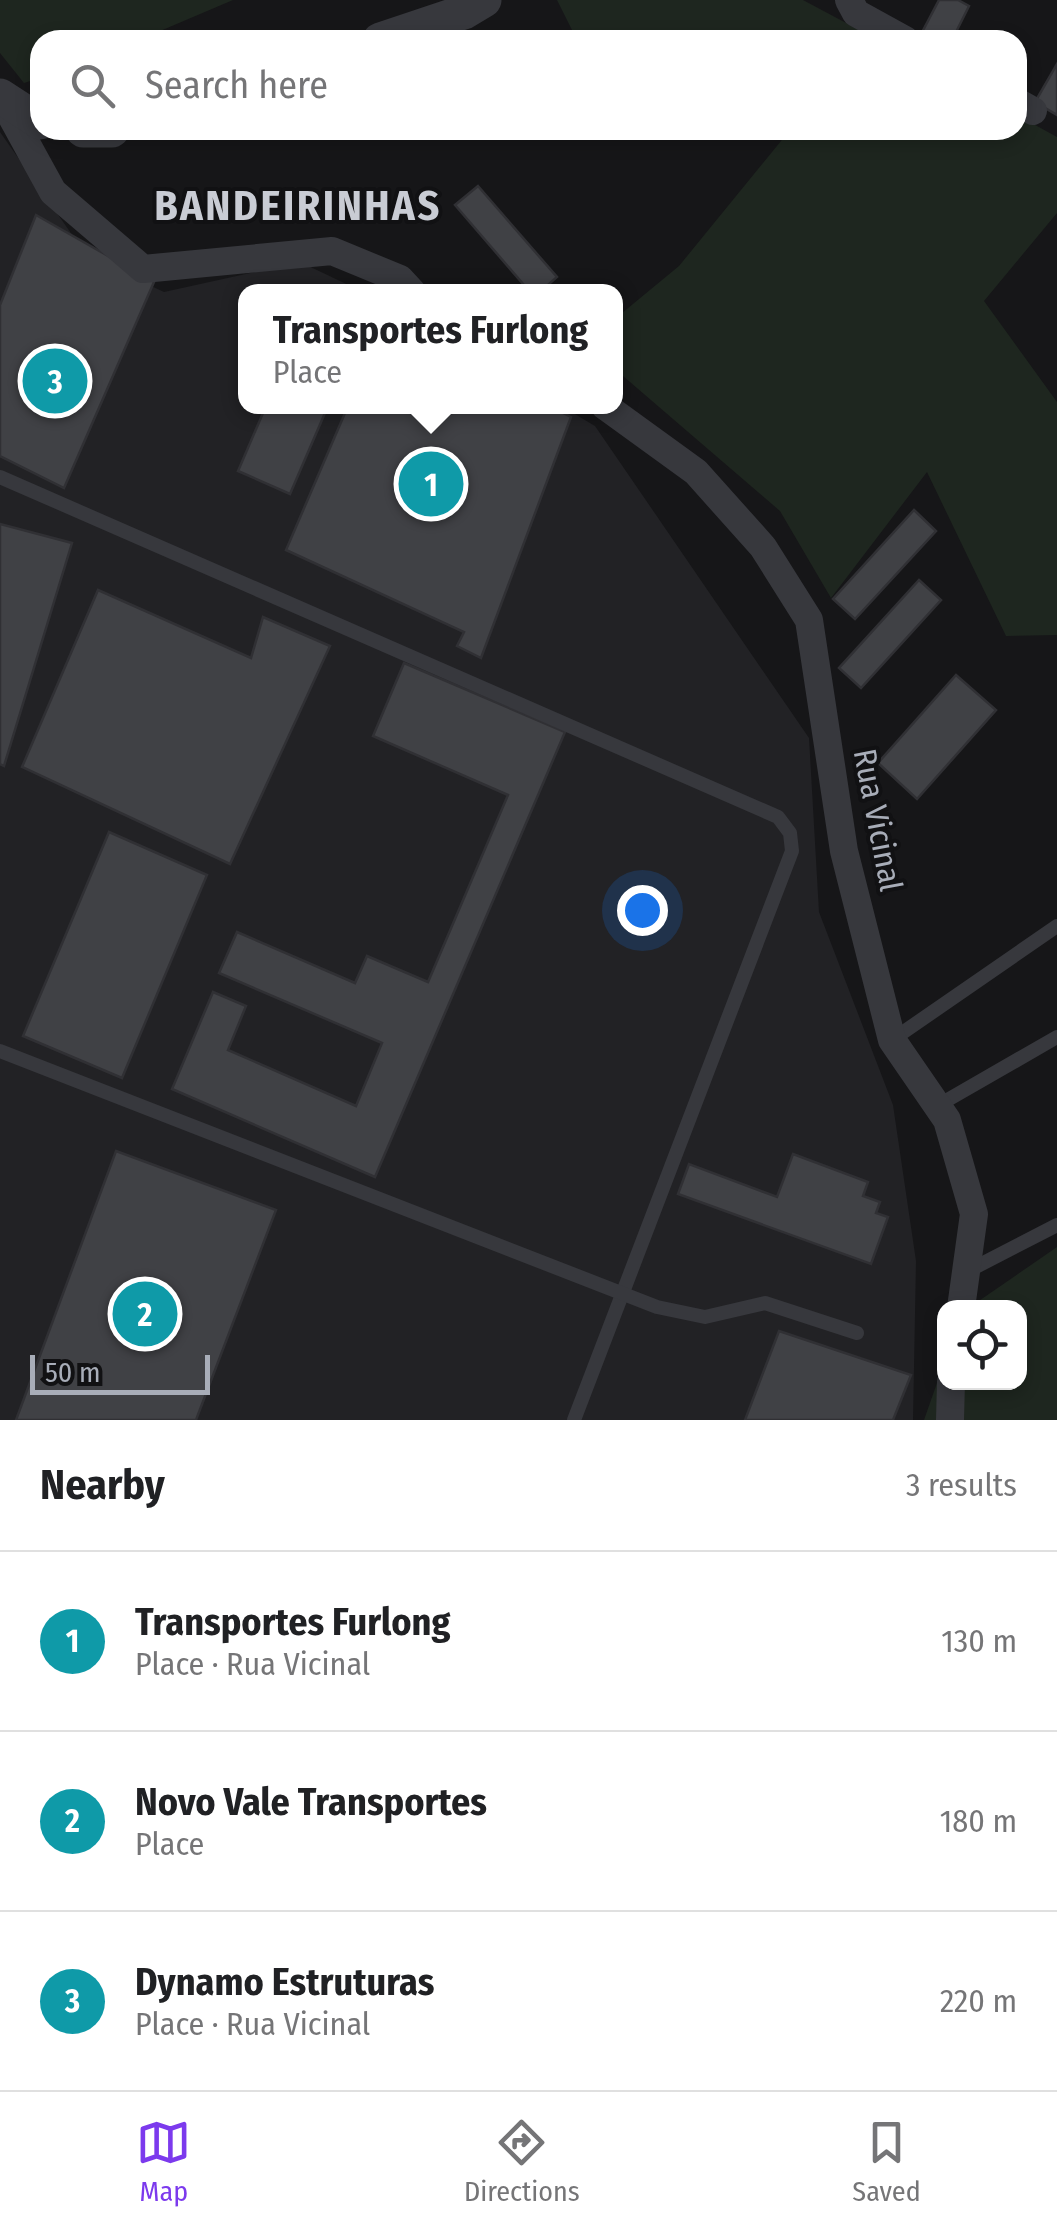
<!DOCTYPE html>
<html lang="en">
<head>
<meta charset="utf-8">
<style>
  :root { --surface:#fff; --page:#f6f6f6; --text:#202124; --muted:#757577; --line:#e0e0e0; --accent:#7c3aed }
  body { margin:0; font-family:"Fira Sans Condensed",sans-serif; background:var(--page); color:var(--text) }
  .controls { position:absolute; right:30px; bottom:30px; display:grid; overflow:hidden; border-radius:20px; box-shadow:0 5px 15px #0003 }
  .controls button { width:90px; height:90px; display:grid; place-items:center; padding:0; border:0; border-bottom:2px solid var(--line); background:var(--surface); color:var(--text); font:50px sans-serif }
  .scale { position:absolute; left:30px; bottom:25px; width:180px; box-sizing:border-box; padding-left:10px; border:5px solid #a8adb8; border-top:0; font-size:28px; line-height:35px; white-space:nowrap; color:#a8adb8; -webkit-text-stroke:8px #111113; paint-order:stroke }
  .you { position:absolute; left:642px; top:910px; width:35px; height:35px; margin:-25px; border:8px solid #fff; border-radius:50%; background:#1a73e8; box-shadow:0 0 0 15px #1a73e833 }
  .badge { display:grid; place-items:center; width:65px; height:65px; border-radius:50%; background:var(--accent); color:#fff; font-size:32px; font-weight:700 }
  .pin { position:absolute; translate:-50% -50%; border:5px solid #fff; box-shadow:0 2px 10px #0006 }
  .popup { position:absolute; left:238px; top:284px; width:385px; height:130px; box-sizing:border-box; display:grid; place-content:center; border-radius:20px; background:var(--surface); filter:drop-shadow(0 2px 8px #0005); font-size:32px; white-space:nowrap; color:var(--muted) }
  .popup b { font-size:38px; color:var(--text) }
  .popup::after { content:''; position:absolute; left:50%; top:100%; margin-left:-20px; border:20px solid transparent; border-top-color:var(--surface) }
  .list { margin:0; padding:0; list-style:none }
  h2 { display:flex; justify-content:space-between; align-items:center; height:130px; margin:0; padding:0 40px; font-size:42px }
  h2 small { font-size:32px; font-weight:400; color:var(--muted) }
  .list li { display:grid; grid-template-columns:65px 1fr auto; gap:30px; align-items:center; box-sizing:border-box; height:180px; padding:0 40px; border-top:2px solid var(--line) }
  .list b { display:block; font-size:38px; white-space:nowrap }
  .list p { margin:0; font-size:32px; white-space:nowrap; color:var(--muted) }
  .list em { font-size:32px; font-style:normal; color:var(--muted) }
  .icon { flex:none; width:55px; height:55px; fill:none; stroke:currentColor; stroke-width:2; stroke-linecap:round; stroke-linejoin:round }
  .map { position:relative; flex:none; width:1057px; height:1420px; overflow:hidden }
  .search { position:absolute; background:var(--surface); box-shadow:0 5px 15px #0003; left:30px; right:30px; top:30px; height:110px; display:flex; align-items:center; gap:25px; box-sizing:border-box; padding:0 35px; border-radius:30px; color:var(--muted); font-size:38px }
  .sheet { height:670px; background:var(--surface) }
  nav { display:flex; justify-content:space-around; align-items:center; box-sizing:border-box; height:140px; border-top:2px solid var(--line); background:var(--surface); font-size:28px; color:var(--muted) }
  nav a { display:grid; justify-items:center; gap:5px }
  nav .on { color:var(--accent) }
  .map>svg:first-child { display:block }
  .built { fill:#222225 }
  .green { fill:#1e261f }
  .building { fill:#404145; stroke:#303034; stroke-width:2.5 }
  .lines { fill:none; stroke-linecap:round; stroke-linejoin:round }
  .service { stroke:#37383d; stroke-width:14 }
  .minor { stroke:#37383d; stroke-width:28 }
  .tertiary { stroke:#37383d; stroke-width:35 }
  .labels { text-anchor:middle; dominant-baseline:central; stroke-width:8; stroke-linejoin:round; paint-order:stroke }
  .street-label { font-size:32px; fill:#a8adb8; stroke:#111113 }
  .district-label { font-size:42px; font-weight:bold; letter-spacing:2.5px; fill:#c9ccd4; stroke:#111113 }
</style>
</head>
<body>
<div class="map">
<svg width="1057" height="1420" viewBox="0 0 1057 1420">
  <rect width="100%" height="100%" fill="#161618"/>
  <polygon class="built" points="0,132 87,256 164,292 300,262 361,291 246,292 246,406 563,407 595,426 809,738 819,912 893,1105 916,1261 913,1420 0,1420"/>
  <g class="green">
    <polygon points="0,0 233,0 139,40 40,40 40,78 24,83 0,53"/>
    <polygon points="557,0 803,0 878,40 577,40"/>
    <polygon points="1017,115 1057,137 1057,213 984,301 1057,402 1057,635 1006,636 927,472 831,598 780,511 616,370 616,318 679,266 790,130 1017,130"/>
    <polygon points="1057,1247 1057,1420 924,1420 944,1363 944,1382 1020,1382 1020,1308 970,1307"/>
  </g>
  <g class="building">
    <polygon points="939,0 958,0 969,6 952,40 918,40"/>
    <polygon points="1057,64 1057,115 1035,102"/>
    <polygon points="478,186 557,277 540,292 530,292 455,205"/>
    <polygon points="36,215 154,282 64,488 0,456 0,305"/>
    <polygon points="266,406 328,406 290,494 238,471"/>
    <polygon points="348,406 549,406 571,417 481,658 457,646 464,632 286,550"/>
    <polygon points="914,510 936,531 855,619 833,599"/>
    <polygon points="0,524 72,543 4,766 0,764"/>
    <polygon points="919,580 941,600 861,688 839,668"/>
    <polygon points="98,590 251,658 263,617 330,646 230,864 22,767"/>
    <polygon points="404,663 565,732 375,1177 172,1089 213,992 246,1006 228,1050 356,1106 382,1043 219,973 237,932 355,983 367,956 428,982 508,795 373,736"/>
    <polygon points="956,675 996,710 917,799 878,763"/>
    <polygon points="109,832 207,875 122,1078 23,1036"/>
    <polygon points="116,1151 276,1210 196,1420 16,1420"/>
    <polygon points="793,1154 868,1182 863,1196 880,1202 876,1213 888,1217 871,1264 678,1194 689,1164 777,1197"/>
    <polygon points="779,1331 911,1375 893,1420 745,1420"/>
  </g>
  <g class="lines">
    <g class="service">
      <polyline points="0,477 778,817 790,833 792,851 574,1420"/>
      <polyline points="892,1040 1057,926"/>
      <polyline points="0,1051 657,1307 705,1317 765,1303 857,1333"/>
      <polyline points="937,1106 1057,1037"/>
      <polyline points="966,1272 1057,1225"/>
    </g>
    <g class="minor">
      <polyline points="849,0 856,13 905,40"/>
      <polyline points="3,101 53,192 143,269 332,251 400,279 412,292"/>
      <polyline points="1017,102 1033,111"/>
      <polyline points="605,406 696,472 763,547 809,620 844,851 892,1040 947,1120 974,1214 961,1308"/>
      <polyline points="950,1420 951,1382"/>
    </g>
    <g class="tertiary">
      <polyline points="380,40 464,12 484,0"/>
      <polyline points="0,96 40,122"/>
      <polyline points="83,130 112,130"/>
    </g>
  </g>
  <g class="labels">
    <g class="street-label">
      <text transform="translate(878 820) rotate(79)">Rua Vicinal</text>
    </g>
    <g class="district-label">
      <text x="298" y="206">BANDEIRINHAS</text>
    </g>
  </g>
</svg>
<div class="controls">
<button><svg class="icon" aria-label="locate" viewBox="0 0 24 24"><circle cx="12" cy="12" r="6"/><path d="M12 2v4M12 18v4M2 12h4M18 12h4"/></svg></button>
</div>
<div class="scale">50 m</div>
<div class="you"></div>
<div class="pin badge" style="left:431px;top:484px;background:#0f9aa8">1</div>
<div class="popup"><b>Transportes Furlong</b>Place</div>
<div class="pin badge" style="left:145px;top:1314px;background:#0f9aa8">2</div>
<div class="pin badge" style="left:55px;top:381px;background:#0f9aa8">3</div>
<div class="search"><svg class="icon" aria-label="search" viewBox="0 0 24 24"><circle cx="10" cy="10" r="6"/><path d="M15 15l6 6"/></svg>Search here</div>
</div>
<section class="sheet">
<h2>Nearby<small>3 results</small></h2>
<ul class="list">
<li><span class="badge" style="background:#0f9aa8">1</span><div><b>Transportes Furlong</b><p>Place · Rua Vicinal</p></div><em>130 m</em></li>
<li><span class="badge" style="background:#0f9aa8">2</span><div><b>Novo Vale Transportes</b><p>Place</p></div><em>180 m</em></li>
<li><span class="badge" style="background:#0f9aa8">3</span><div><b>Dynamo Estruturas</b><p>Place · Rua Vicinal</p></div><em>220 m</em></li>
</ul>
</section>
<nav>
<a class="on"><svg class="icon" aria-label="map" viewBox="0 0 24 24"><path d="M3 6l6-2 6 2 6-2v14l-6 2-6-2-6 2zM9 4v14M15 6v14"/></svg>Map</a>
<a><svg class="icon" aria-label="directions" viewBox="0 0 24 24"><path d="M12 3l9 9-9 9-9-9zM9 14v-3h6M13 9l2 2-2 2"/></svg>Directions</a>
<a><svg class="icon" aria-label="saved" viewBox="0 0 24 24"><path d="M7 4h10v16l-5-4-5 4z"/></svg>Saved</a>
</nav>
</body>
</html>
